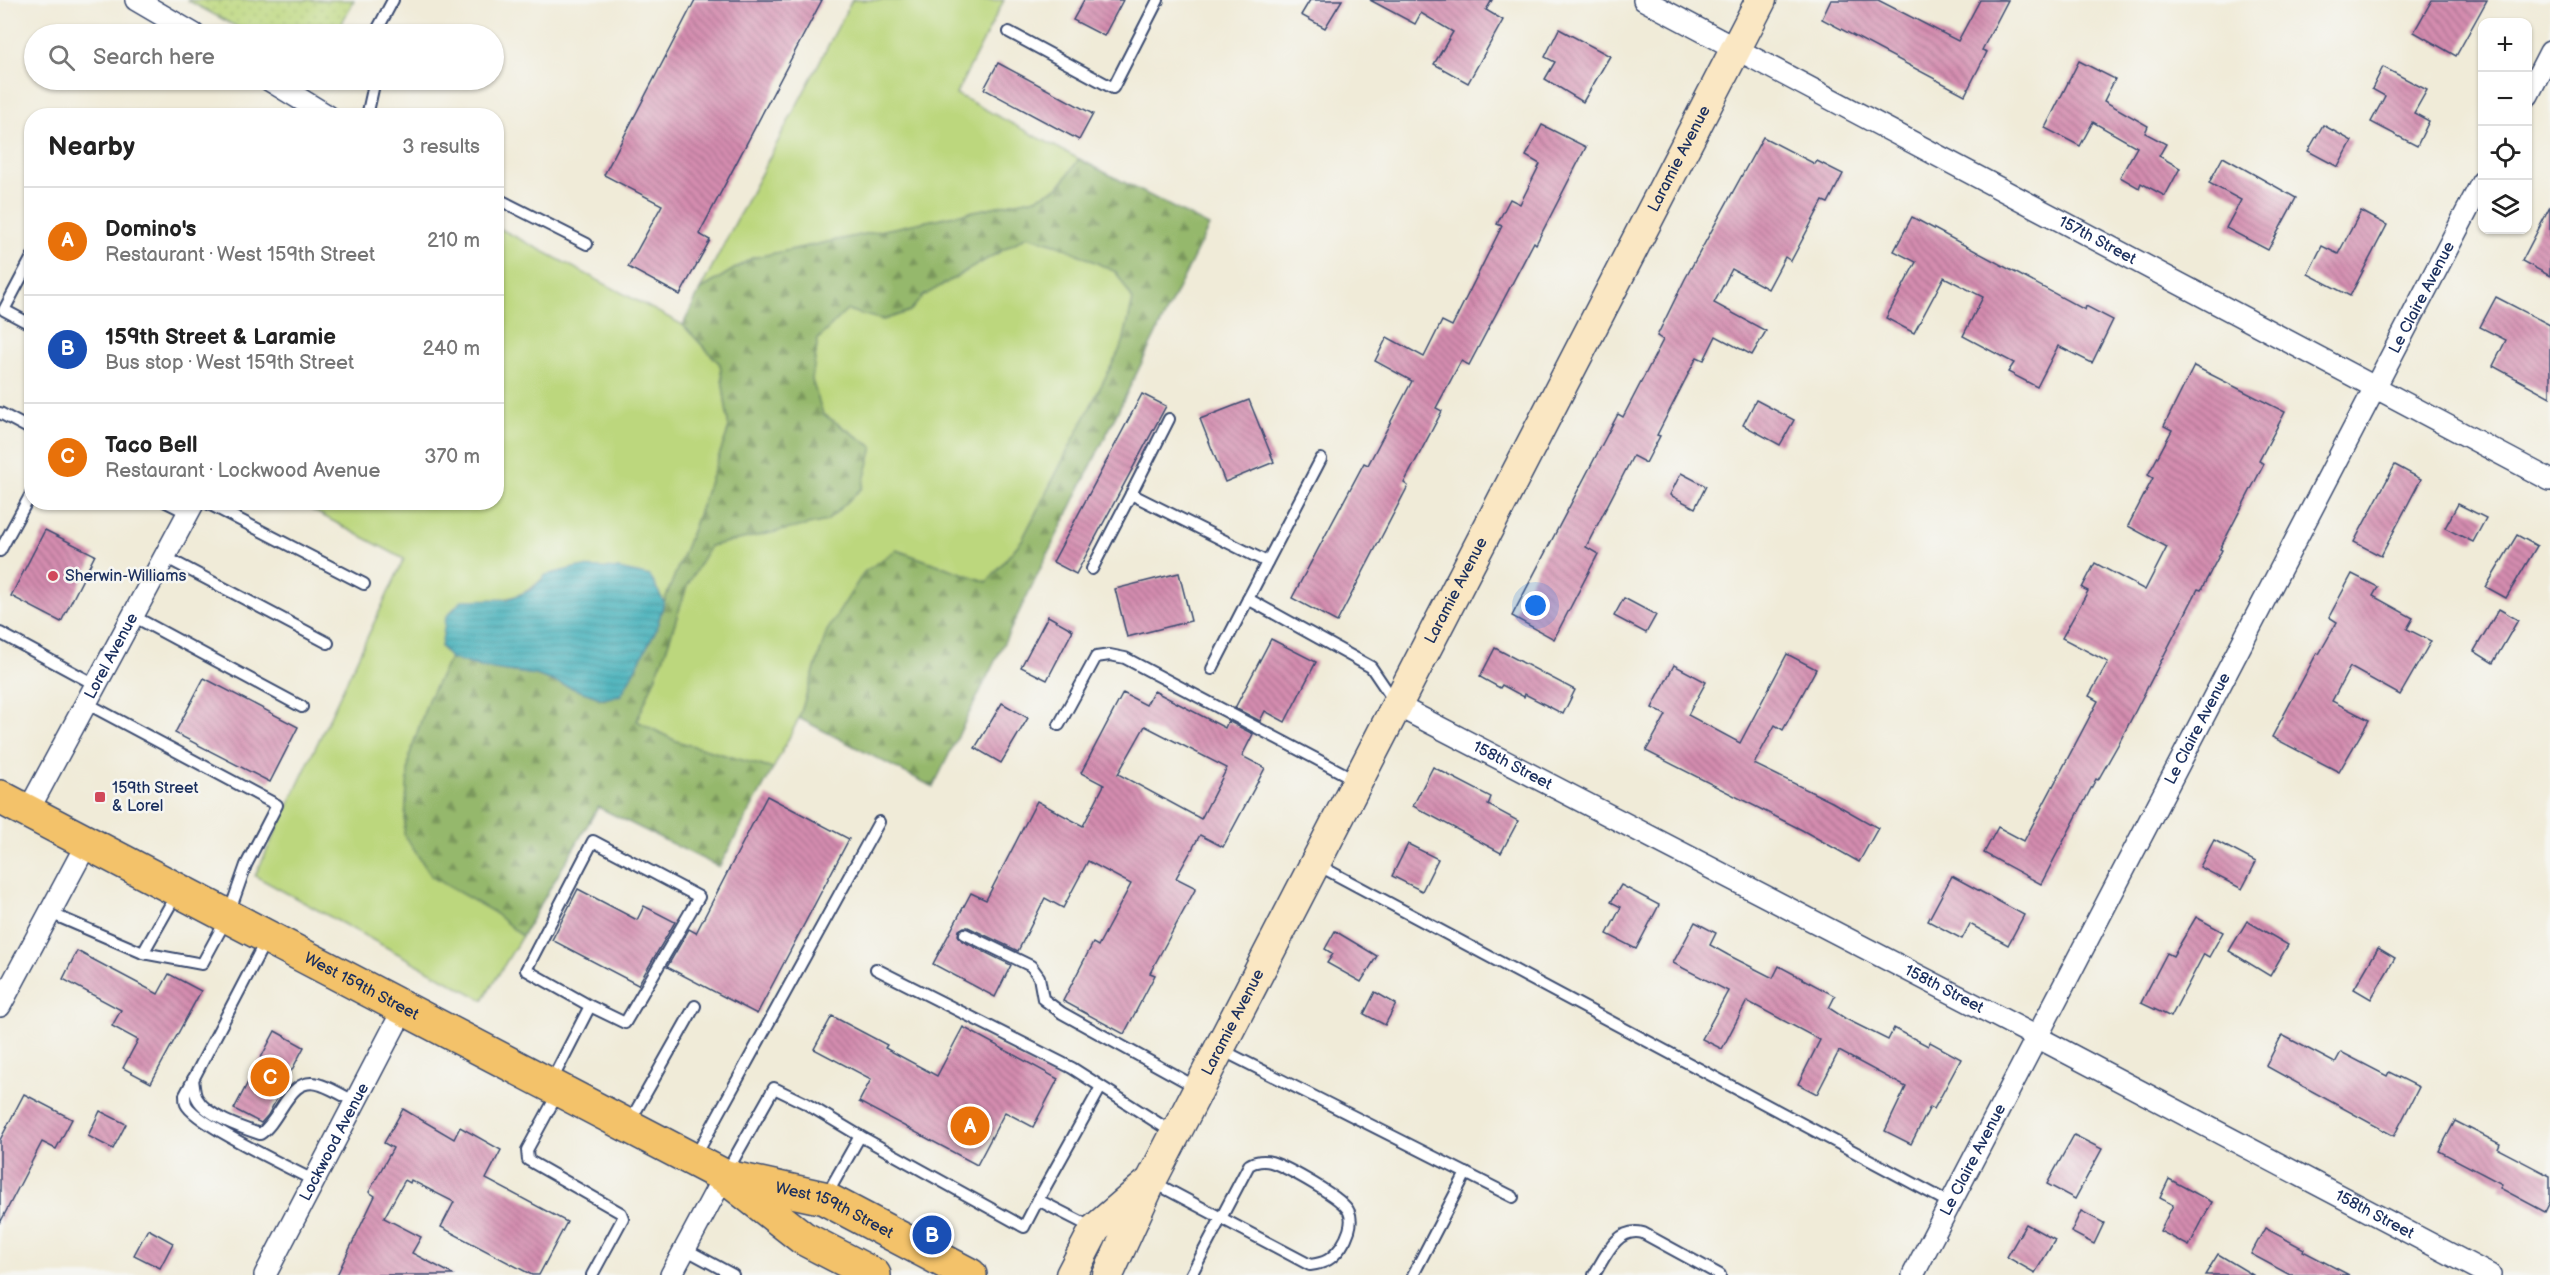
<!DOCTYPE html>
<html lang="en">
<head>
<meta charset="utf-8">
<style>
  :root { --surface:#fff; --page:#f6f6f6; --text:#222; --muted:#767676; --line:#e0e0e0; --accent:#7c3aed }
  body { margin:0; font-family:"Balsamiq Sans",sans-serif; background:var(--page); color:var(--text) }
  .controls { position:absolute; right:18px; top:18px; display:grid; overflow:hidden; border-radius:12px; box-shadow:0 2px 4px #0004 }
  .controls button { width:54px; height:54px; display:grid; place-items:center; padding:0; border:0; border-bottom:2px solid var(--line); background:var(--surface); color:var(--text); font:30px sans-serif }
  .you { position:absolute; left:1536px; top:606px; width:21px; height:21px; margin:-15px; border:4px solid #fff; border-radius:50%; background:#1a73e8; box-shadow:0 0 0 9px #1a73e833 }
  .badge { display:grid; place-items:center; width:39px; height:39px; border-radius:50%; background:var(--accent); color:#fff; font-size:20px; font-weight:700 }
  .pin { position:absolute; translate:-50% -50%; border:3px solid #fff; box-shadow:0 2px 6px #0006 }
  .list { margin:0; padding:0; list-style:none }
  h2 { display:flex; justify-content:space-between; align-items:center; height:78px; margin:0; padding:0 24px; font-size:26px }
  h2 small { font-size:20px; font-weight:400; color:var(--muted) }
  .list li { display:grid; grid-template-columns:39px 1fr auto; gap:18px; align-items:center; box-sizing:border-box; height:108px; padding:0 24px; border-top:2px solid var(--line) }
  .list b { display:block; font-size:22px; white-space:nowrap }
  .list p { margin:0; font-size:20px; white-space:nowrap; color:var(--muted) }
  .list em { font-size:20px; font-style:normal; color:var(--muted) }
  .icon { flex:none; width:33px; height:33px; fill:none; stroke:currentColor; stroke-width:2; stroke-linecap:round; stroke-linejoin:round }
  .map { position:relative; flex:none; width:2550px; height:1275px; overflow:hidden }
  .search { position:absolute; background:var(--surface); box-shadow:0 2px 4px #0004; left:24px; top:24px; width:480px; height:66px; display:flex; align-items:center; gap:15px; box-sizing:border-box; padding:0 21px; border-radius:33px; color:var(--muted); font-size:22px }
  .panel { position:absolute; background:var(--surface); box-shadow:0 2px 4px #0004; left:24px; top:108px; width:480px; height:402px; border-radius:24px }
  .map>svg:first-child { display:block }
  .grass { fill:#bcd77d; stroke:#6c836e; stroke-width:1.5 }
  .forest { fill:url(#forest-firs); stroke:#587465; stroke-width:1.5 }
  .park { fill:url(#park-dots); stroke:#6c836e; stroke-width:1.5 }
  .water { fill:url(#water-rules); stroke:#2c6e8b; stroke-width:1.5 }
  .building { fill:url(#building-back-hatch); fill-rule:evenodd }
  .lines { fill:none; stroke-linecap:round; stroke-linejoin:round }
  .lane-casing { stroke:#3b4b70; stroke-width:14 }
  .street-casing { stroke:#3b4b70; stroke-width:24 }
  .secondary-casing { stroke:#3b4b70; stroke-width:33 }
  .primary-casing { stroke:#3b4b70; stroke-width:36 }
  .lane { stroke:#fff; stroke-width:10 }
  .street { stroke:#fff; stroke-width:21 }
  .secondary { stroke:#fae7c3; stroke-width:30 }
  .primary { stroke:#f3c26a; stroke-width:33 }
  .poi-dot { fill:#d1495b; stroke:#f6f6f2; stroke-width:2 }
  .labels { text-anchor:middle; dominant-baseline:central; stroke-width:5; stroke-linejoin:round; paint-order:stroke }
  .street-label { font-size:16px; fill:#1b2f5e; stroke:#f6f6f2 }
  .poi-label { font-size:16px; fill:#1b2f5e; stroke:#f6f6f2; text-anchor:start }
</style>
</head>
<body>
<div class="map">
<svg width="2550" height="1275" viewBox="0 0 2550 1275">
  <defs>
    <pattern id="forest-firs" width="22" height="20" patternUnits="userSpaceOnUse" patternTransform="scale(1.5)"><rect width="22" height="20" fill="#95b86c"/><path d="M5 1l3.5 6h-7zM16 11l3.5 6h-7z" fill="#79965c"/></pattern>
    <pattern id="park-dots" width="8" height="8" patternUnits="userSpaceOnUse" patternTransform="scale(1.5)"><rect width="8" height="8" fill="#bcd77d"/><path d="M2 2h.1M6 6h.1" fill="none" stroke="#a1b96e" stroke-width="1.8" stroke-linecap="round"/></pattern>
    <pattern id="water-rules" width="6" height="5" patternUnits="userSpaceOnUse" patternTransform="scale(1.5)"><rect width="6" height="5" fill="#3daeb8"/><path d="M0 2.5h6" fill="none" stroke="#328e99"/></pattern>
    <pattern id="building-back-hatch" width="6" height="6" patternUnits="userSpaceOnUse" patternTransform="scale(1.5)"><rect width="6" height="6" fill="#d48caf"/><path d="M-1 5l2 2M0 0l6 6M5-1l2 2" fill="none" stroke="#ab7392"/></pattern>
  </defs>
  <rect width="100%" height="100%" fill="#f6f6f2"/>
  <filter id="ink" filterUnits="userSpaceOnUse"><feTurbulence type="fractalNoise" baseFrequency=".0167" numOctaves="2"/><feDisplacementMap in="SourceGraphic" scale="12" xChannelSelector="R" yChannelSelector="G"/><feConvolveMatrix kernelMatrix="1 2 1 2 8 2 1 2 1" color-interpolation-filters="sRGB"/></filter>
  <filter id="wash" filterUnits="userSpaceOnUse"><feTurbulence type="fractalNoise" baseFrequency=".008" numOctaves="4" result="noise"/><feDisplacementMap in="SourceGraphic" scale="24" xChannelSelector="R" yChannelSelector="G"/><feGaussianBlur stdDeviation="1.35" result="paint"/><feColorMatrix in="noise" values="0 0 0 0 0 0 0 0 0 0 0 0 0 0 0 0 0 1.4 0 .05"/><feComposite in="paint" operator="in"/></filter>
  <g filter="url(#wash)">
    <rect width="100%" height="100%" fill="#f0ebd8"/>
    <g class="grass">
      <polygon points="852,0 1004,0 956,94 1079,159 1059,187 1036,198 752,258 700,290"/>
      <path d="M497,227L683,325L720,364L729,428L693,529L664,602L649,576L546,575C519,604 499,599 463,600L441,647L450,658L428,700L409,757L433,877L492,911L522,936L483,1000L255,876L404,559L299,503L496,502Z"/>
      <polygon points="1027,236 1059,245 1116,272 1133,300 1123,343 1022,540 987,582 896,550 827,631 799,718 773,769 676,741 637,721 664,656 687,586 710,546 760,535 873,447 823,414 811,380 818,339 847,310 883,320 910,311 923,296"/>
    </g>
    <polygon class="forest" points="1079,159 1209,226 933,787 799,718 827,631 864,572 896,550 987,582 1022,540 1123,343 1133,300 1116,272 1059,245 1027,236 923,296 910,311 883,320 847,310 818,339 812,380 823,414 873,447 862,488 827,521 710,546 687,586 664,656 637,721 676,741 773,769 719,867 598,807 522,936 492,911 432,877 404,835 409,757 428,700 450,658 481,667 536,675 603,699 621,695 656,630 664,602 693,529 729,428 720,364 683,325 700,290 752,258 1036,198 1059,187"/>
    <polygon class="park" points="187,0 354,0 336,34 250,34"/>
    <polygon class="water" points="578,567 619,569 650,576 664,602 656,630 621,695 603,699 536,675 481,667 450,658 441,647 446,617 462,600 508,599 531,590 546,575"/>
    <g id="blocks">
      <g class="building">
        <polygon points="695,0 822,0 699,234 710,240 680,295 628,267 662,205 604,175"/>
        <polygon points="1084,0 1123,0 1104,36 1073,20"/>
        <polygon points="1310,0 1342,0 1325,28 1301,15"/>
        <polygon points="1370,0 1492,0 1486,10 1503,20 1468,83 1434,64 1453,32 1421,13 1415,24"/>
        <polygon points="1831,0 1878,0 1958,41 1980,0 2008,0 1982,50 1987,52 1965,95 1822,19"/>
        <polygon points="2432,0 2487,0 2456,56 2414,32"/>
        <polygon points="1559,29 1610,56 1583,102 1545,79 1555,62 1545,57"/>
        <polygon points="2079,61 2115,79 2104,101 2148,126 2145,133 2166,144 2159,156 2180,168 2165,196 2141,183 2139,188 2120,177 2137,147 2093,122 2080,146 2045,128"/>
        <polygon points="998,63 1093,114 1079,140 984,89"/>
        <polygon points="2383,67 2427,90 2414,113 2429,121 2417,146 2371,122 2385,96 2372,89"/>
        <polygon points="1542,125 1586,147 1536,244 1534,242 1469,365 1461,361 1436,408 1442,411 1404,483 1408,486 1337,622 1292,598 1364,463 1368,465 1412,381 1375,361 1387,337 1424,357 1442,321 1452,326 1502,226 1497,224 1510,199 1520,204 1540,164 1526,156"/>
        <polygon points="2323,125 2352,141 2338,167 2308,151"/>
        <polygon points="1763,137 1815,164 1817,161 1843,174 1828,203 1823,201 1791,261 1785,257 1768,289 1732,269 1714,303 1766,331 1752,355 1716,336 1704,360 1697,357 1657,435 1660,436 1646,463 1633,456 1586,547 1598,554 1554,639 1512,616 1618,414 1623,417 1663,340 1657,336 1685,279"/>
        <polygon points="2223,157 2296,198 2268,250 2226,228 2241,200 2209,183"/>
        <polygon points="2550,207 2550,276 2522,261"/>
        <polygon points="2361,211 2387,225 2350,296 2308,274 2322,246 2338,254"/>
        <polygon points="1912,217 2085,310 2086,306 2113,320 2092,363 2058,346 2037,387 2008,372 2014,363 1963,336 1983,297 1944,277 1914,333 1886,318 1916,262 1894,251"/>
        <polygon points="2496,297 2550,325 2550,397 2493,366 2506,340 2480,327"/>
        <polygon points="2194,366 2285,412 2259,461 2264,464 2220,549 2222,550 2201,590 2198,589 2119,743 2098,780 2096,779 2041,884 1984,853 1998,827 2024,841 2098,701 2089,696 2108,662 2062,638 2088,591 2082,588 2095,563 2145,590 2167,547 2128,526 2153,478 2148,475 2172,430 2164,426"/>
        <polygon points="1142,394 1166,406 1076,574 1053,562"/>
        <polygon points="1249,400 1274,462 1225,482 1200,419"/>
        <polygon points="1756,400 1794,420 1780,445 1743,425"/>
        <polygon points="2395,465 2421,479 2381,556 2354,542"/>
        <polygon points="1681,473 1706,486 1695,508 1670,495"/>
        <polygon points="2458,504 2486,518 2473,542 2445,528"/>
        <polygon points="45,530 95,555 61,622 11,596"/>
        <polygon points="2517,535 2537,546 2506,598 2486,587"/>
        <polygon points="1179,573 1191,621 1127,637 1115,589"/>
        <polygon points="2352,574 2378,587 2373,596 2413,618 2407,629 2431,641 2400,695 2350,667 2332,701 2369,720 2339,772 2272,737 2317,653 2319,654 2337,622 2329,617"/>
        <polygon points="1624,598 1656,615 1646,633 1614,616"/>
        <polygon points="2499,609 2518,620 2493,663 2474,651"/>
        <polygon points="1048,616 1073,630 1047,680 1021,667"/>
        <polygon points="1271,639 1316,662 1285,722 1265,711 1260,721 1235,708"/>
        <polygon points="1495,648 1575,690 1563,714 1525,694 1524,697 1502,685 1500,688 1480,677"/>
        <polygon points="1787,654 1816,669 1783,730 1775,725 1754,764 1832,802 1878,828 1859,862 1802,830 1646,751 1666,715 1652,708 1674,665 1706,682 1688,715 1740,743"/>
        <polygon points="204,678 298,727 270,782 175,733"/>
        <path d="M1154,691L1225,728L1228,721L1253,734L1242,756L1265,768L1223,847L1200,835L1176,878L1196,888L1150,973L1155,975L1124,1034L1063,1001L1093,943L1098,946L1131,884L1088,861L1063,908L1045,898L1018,951L968,927H964L959,930L958,935L962,941L1011,965L995,997L933,964L971,893L986,900L1037,801L1083,826L1104,785L1081,773L1123,693L1146,705ZM1145,726L1227,768L1201,819L1118,774Z"/>
        <polygon points="1002,703 1028,718 1001,763 975,748"/>
        <polygon points="1433,767 1491,797 1488,805 1518,821 1501,853 1413,806"/>
        <polygon points="767,796 849,839 757,1014 667,967 689,929 696,933"/>
        <polygon points="2214,840 2256,862 2242,889 2200,867"/>
        <polygon points="1408,844 1438,859 1422,891 1392,876"/>
        <polygon points="1952,876 2024,915 2008,945 1970,924 1962,939 1928,921"/>
        <polygon points="1621,885 1659,905 1636,949 1607,934 1621,907 1611,902"/>
        <polygon points="578,889 637,920 644,906 675,922 638,985 552,940"/>
        <polygon points="2196,917 2223,932 2209,957 2204,954 2171,1017 2141,1003 2167,953 2173,956"/>
        <polygon points="2247,921 2288,945 2270,976 2229,951"/>
        <polygon points="1695,922 1716,933 1710,945 1728,955 1773,978 1779,966 1835,996 1829,1008 1846,1019 1888,1040 1894,1028 1928,1046 1930,1042 1961,1059 1934,1109 1930,1107 1911,1144 1885,1131 1906,1087 1839,1051 1817,1094 1798,1084 1820,1040 1747,1001 1722,1049 1702,1039 1728,991 1673,963"/>
        <polygon points="1335,931 1377,956 1361,982 1327,963 1333,954 1325,949"/>
        <polygon points="2378,948 2395,958 2371,999 2354,989"/>
        <polygon points="77,951 158,994 169,974 201,991 151,1083 123,1068 138,1040 112,1026 121,1010 63,979"/>
        <polygon points="1375,992 1396,1004 1385,1025 1364,1014"/>
        <polygon points="832,1016 887,1045 885,1048 937,1076 963,1027 1058,1079 1033,1127 1005,1112 977,1165 859,1102 871,1079 814,1049"/>
        <polygon points="275,1031 304,1047 268,1115 261,1123 234,1109"/>
        <polygon points="2282,1035 2335,1063 2341,1052 2387,1076 2389,1072 2419,1087 2394,1136 2266,1066"/>
        <polygon points="24,1094 72,1119 56,1149 42,1142 0,1223 0,1140"/>
        <polygon points="403,1109 454,1139 460,1127 501,1150 486,1179 567,1222 539,1275 532,1275 441,1227 454,1202 411,1180 410,1183 405,1180 384,1218 421,1237 412,1253 454,1275 337,1275 375,1196 369,1192 393,1148 384,1143"/>
        <polygon points="100,1111 126,1124 113,1149 88,1136"/>
        <polygon points="2455,1121 2500,1144 2498,1149 2550,1176 2550,1202 2545,1212 2500,1188 2502,1184 2439,1151"/>
        <polygon points="2074,1135 2102,1149 2075,1199 2047,1184"/>
        <polygon points="2169,1179 2212,1202 2189,1246 2160,1231 2173,1205 2160,1198"/>
        <polygon points="2081,1211 2104,1223 2094,1244 2071,1232"/>
        <polygon points="2026,1224 2055,1240 2035,1273 2007,1257"/>
        <polygon points="2265,1228 2304,1249 2303,1251 2349,1275 2290,1275 2251,1254"/>
        <polygon points="148,1229 173,1243 160,1268 134,1255"/>
        <polygon points="2218,1254 2253,1275 2205,1275"/>
      </g>
    </g>
  </g>
  <g filter="url(#ink)">
    <use href="#blocks" fill-opacity="0" stroke="#3b4b70" stroke-width="1.5"/>
    <g class="lines">
      <g class="lane-casing">
        <g id="lane">
          <polyline points="1009,32 1113,88 1158,0"/>
          <polyline points="375,34 393,0"/>
          <polyline points="367,116 375,80"/>
          <polyline points="496,198 587,244"/>
          <polyline points="32,257 4,310 32,325"/>
          <polyline points="0,413 32,430"/>
          <polyline points="1169,419 1131,494 1267,562"/>
          <polyline points="1321,459 1248,599 1371,667 1394,701"/>
          <polyline points="166,502 188,513"/>
          <polyline points="205,502 364,584"/>
          <polyline points="0,551 32,492"/>
          <polyline points="165,557 328,643"/>
          <polyline points="1092,569 1131,494"/>
          <polyline points="133,616 302,707"/>
          <polyline points="0,633 96,685"/>
          <polyline points="1212,669 1248,599"/>
          <polyline points="86,703 277,805 246,865 228,916 202,964 143,953"/>
          <polyline points="1059,725 1096,657 1110,655 1125,658 1356,780"/>
          <polyline points="1316,864 1950,1203"/>
          <polyline points="50,913 143,953 177,893"/>
          <polyline points="965,934 1031,966 1039,977 1043,999 1062,1013 1196,1087"/>
          <path d="M266,940L185,1095C185,1098 185,1101 186,1104C194,1123 292,1169 315,1181"/>
          <polyline points="876,969 1072,1068 1175,1134"/>
          <polyline points="1220,1049 1513,1197"/>
          <path d="M193,1079C194,1085 194,1093 197,1098C206,1116 242,1128 260,1134C282,1120 289,1073 321,1085C333,1089 344,1096 355,1102"/>
          <polyline points="551,1082 590,1006 526,970 593,841 699,897 625,1023 590,1006"/>
          <polyline points="558,1093 527,1150 528,1160 621,1213 623,1218 592,1275"/>
          <polyline points="629,1123 695,1006"/>
          <polyline points="695,1157 879,822"/>
          <polyline points="726,1173 774,1088 805,1103 860,1136 1024,1227 1038,1200 1093,1228"/>
          <path d="M1153,1182L1310,1265C1326,1263 1332,1259 1341,1247C1347,1238 1354,1223 1349,1212C1344,1198 1286,1167 1271,1162C1264,1160 1255,1161 1249,1165L1191,1275"/>
          <polyline points="826,1196 860,1136"/>
          <polyline points="1038,1200 1101,1087"/>
          <polyline points="685,1249 733,1275"/>
          <polyline points="1413,1275 1466,1173"/>
          <path d="M1594,1275C1605,1257 1617,1226 1643,1233L1720,1275"/>
        </g>
      </g>
      <g class="street-casing">
        <g id="street">
          <polyline points="136,0 194,34"/>
          <path id="s1" d="M1644,0L2550,480"/>
          <polyline points="269,80 328,116"/>
          <polyline points="2528,95 2550,52"/>
          <path id="s2" d="M1398,706L2037,1037L2490,1275"/>
          <path id="s3" d="M28,811L194,502"/>
          <polyline points="0,1006 87,843"/>
          <path id="s4" d="M265,1275L404,1008"/>
          <polyline points="671,1275 724,1176"/>
          <path id="s5" d="M1913,1275L2482,182"/>
        </g>
      </g>
      <g class="secondary-casing">
        <g id="secondary">
          <polyline points="1071,1275 1095,1229 1146,1185"/>
          <path id="s6" d="M1108,1275L1151,1181L1761,0"/>
        </g>
      </g>
      <g class="primary-casing">
        <g id="primary">
          <path id="s7" d="M0,797L724,1176L803,1238L874,1275"/>
          <path id="s8" d="M732,1178L824,1198L970,1275"/>
        </g>
      </g>
      <use href="#lane" class="lane"/>
      <use href="#street" class="street"/>
      <use href="#secondary" class="secondary"/>
      <use href="#primary" class="primary"/>
    </g>
  </g>
  <g class="poi-dot">
    <circle cx="53" cy="576" r="6"/>
    <rect x="94" y="791" width="12" height="12" rx="3"/>
  </g>
  <g class="labels">
    <g class="street-label">
      <text stroke="none"><textPath href="#s6" startOffset="1254">Laramie Avenue</textPath></text>
      <text stroke="none"><textPath href="#s1" startOffset="513">157th Street</textPath></text>
      <text stroke="none"><textPath href="#s5" startOffset="1102">Le Claire Avenue</textPath></text>
      <text stroke="none"><textPath href="#s6" startOffset="768">Laramie Avenue</textPath></text>
      <text stroke="none"><textPath href="#s3" startOffset="176">Lorel Avenue</textPath></text>
      <text stroke="none"><textPath href="#s5" startOffset="616">Le Claire Avenue</textPath></text>
      <text stroke="none"><textPath href="#s2" startOffset="129">158th Street</textPath></text>
      <text stroke="none"><textPath href="#s7" startOffset="408">West 159th Street</textPath></text>
      <text stroke="none"><textPath href="#s2" startOffset="615">158th Street</textPath></text>
      <text stroke="none"><textPath href="#s6" startOffset="282">Laramie Avenue</textPath></text>
      <text stroke="none"><textPath href="#s4" startOffset="150">Lockwood Avenue</textPath></text>
      <text stroke="none"><textPath href="#s5" startOffset="130">Le Claire Avenue</textPath></text>
      <text stroke="none"><textPath href="#s8" startOffset="108">West 159th Street</textPath></text>
      <text stroke="none"><textPath href="#s2" startOffset="1101">158th Street</textPath></text>
    </g>
    <g class="poi-label">
      <text x="65" y="576">Sherwin-Williams</text>
      <text x="112" y="788">159th Street<tspan x="112" dy="18">&amp; Lorel</tspan></text>
    </g>
  </g>
</svg>
<div class="controls">
<button>+</button>
<button>−</button>
<button><svg class="icon" aria-label="locate" viewBox="0 0 24 24"><circle cx="12" cy="12" r="6"/><path d="M12 2v4M12 18v4M2 12h4M18 12h4"/></svg></button>
<button><svg class="icon" aria-label="layers" viewBox="0 0 24 24"><path d="M12 4l9 5-9 5-9-5zM3 14l9 5 9-5"/></svg></button>
</div>
<div class="you"></div>
<div class="pin badge" style="left:970px;top:1126px;background:#e8710a">A</div>
<div class="pin badge" style="left:932px;top:1235px;background:#1a4fb4">B</div>
<div class="pin badge" style="left:270px;top:1077px;background:#e8710a">C</div>
<div class="search"><svg class="icon" aria-label="search" viewBox="0 0 24 24"><circle cx="10" cy="10" r="6"/><path d="M15 15l6 6"/></svg>Search here</div>
<section class="panel">
<h2>Nearby<small>3 results</small></h2>
<ul class="list">
<li><span class="badge" style="background:#e8710a">A</span><div><b>Domino's</b><p>Restaurant · West 159th Street</p></div><em>210 m</em></li>
<li><span class="badge" style="background:#1a4fb4">B</span><div><b>159th Street &amp; Laramie</b><p>Bus stop · West 159th Street</p></div><em>240 m</em></li>
<li><span class="badge" style="background:#e8710a">C</span><div><b>Taco Bell</b><p>Restaurant · Lockwood Avenue</p></div><em>370 m</em></li>
</ul>
</section>
</div>
</body>
</html>
